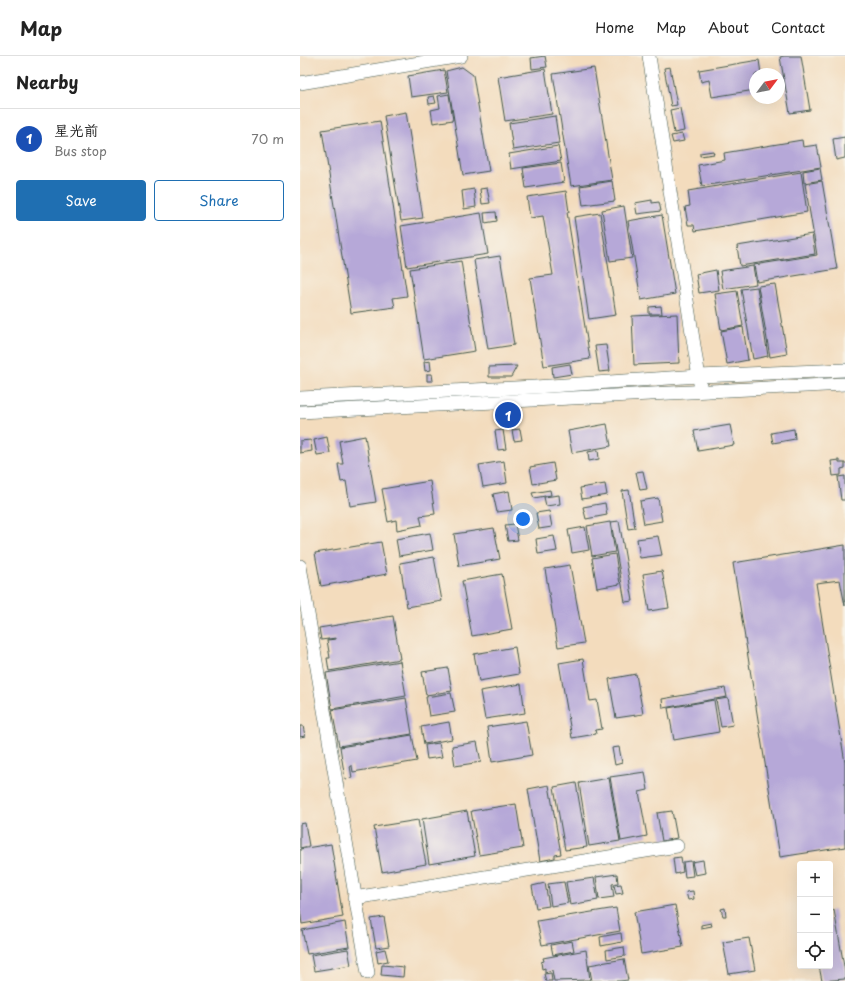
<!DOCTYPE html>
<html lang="en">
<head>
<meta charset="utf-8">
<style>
  :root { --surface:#fff; --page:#f2f2f2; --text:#222; --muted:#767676; --line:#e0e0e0; --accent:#1f6fb2 }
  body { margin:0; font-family:"Playpen Sans","Klee One",sans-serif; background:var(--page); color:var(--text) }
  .controls { position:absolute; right:12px; bottom:12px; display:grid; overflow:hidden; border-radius:4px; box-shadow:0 4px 16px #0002 }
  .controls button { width:36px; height:36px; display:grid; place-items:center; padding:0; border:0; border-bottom:1px solid var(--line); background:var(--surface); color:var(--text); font:20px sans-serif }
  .compass { position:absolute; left:449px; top:12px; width:36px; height:36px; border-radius:50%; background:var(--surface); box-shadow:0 4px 16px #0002; rotate:58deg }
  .you { position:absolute; left:223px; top:463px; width:14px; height:14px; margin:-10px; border:3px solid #fff; border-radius:50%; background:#1a73e8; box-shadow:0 0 0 6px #1a73e833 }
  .badge { display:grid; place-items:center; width:26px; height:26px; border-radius:50%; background:var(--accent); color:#fff; font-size:13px; font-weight:700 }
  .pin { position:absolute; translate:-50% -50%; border:2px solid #fff; box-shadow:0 1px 4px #0006 }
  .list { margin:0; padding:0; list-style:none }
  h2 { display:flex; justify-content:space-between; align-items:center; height:52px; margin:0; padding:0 16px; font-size:17px }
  h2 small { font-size:13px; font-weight:400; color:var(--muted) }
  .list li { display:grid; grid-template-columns:26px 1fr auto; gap:12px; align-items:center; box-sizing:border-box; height:60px; padding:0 16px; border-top:1px solid var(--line) }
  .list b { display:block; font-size:15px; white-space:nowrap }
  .list p { margin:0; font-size:13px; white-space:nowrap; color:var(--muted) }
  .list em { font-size:13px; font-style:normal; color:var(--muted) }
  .actions { display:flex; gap:8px; padding:12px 16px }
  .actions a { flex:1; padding:9px 0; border:1px solid var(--accent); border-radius:4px; text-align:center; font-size:14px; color:var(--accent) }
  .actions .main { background:var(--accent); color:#fff }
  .icon { flex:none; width:22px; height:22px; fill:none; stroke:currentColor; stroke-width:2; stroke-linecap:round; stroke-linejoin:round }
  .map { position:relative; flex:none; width:545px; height:925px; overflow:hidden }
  header { display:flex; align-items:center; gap:24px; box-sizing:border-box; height:56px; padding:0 20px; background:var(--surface); border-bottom:1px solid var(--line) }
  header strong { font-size:19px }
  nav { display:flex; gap:22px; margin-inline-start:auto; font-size:14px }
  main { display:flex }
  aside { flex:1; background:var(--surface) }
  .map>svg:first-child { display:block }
  .building { fill:#b6a8d8 }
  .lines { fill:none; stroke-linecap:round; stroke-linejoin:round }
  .minor-casing { stroke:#3f5549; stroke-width:14 }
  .minor { stroke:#fff; stroke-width:13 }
</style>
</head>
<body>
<header>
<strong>Map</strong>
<nav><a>Home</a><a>Map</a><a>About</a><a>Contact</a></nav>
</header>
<main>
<aside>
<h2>Nearby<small></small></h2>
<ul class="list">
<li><span class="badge" style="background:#1a4fb4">1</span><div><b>星光前</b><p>Bus stop</p></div><em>70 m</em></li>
</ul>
<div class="actions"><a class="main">Save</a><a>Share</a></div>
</aside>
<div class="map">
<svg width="545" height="925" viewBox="0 0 545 925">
  <rect width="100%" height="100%" fill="#f7f3e8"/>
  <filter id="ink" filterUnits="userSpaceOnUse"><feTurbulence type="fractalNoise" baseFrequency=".025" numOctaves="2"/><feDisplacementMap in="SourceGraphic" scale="8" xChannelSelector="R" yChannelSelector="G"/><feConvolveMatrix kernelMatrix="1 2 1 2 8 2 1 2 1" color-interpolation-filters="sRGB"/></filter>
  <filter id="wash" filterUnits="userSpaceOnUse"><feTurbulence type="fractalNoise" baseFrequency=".012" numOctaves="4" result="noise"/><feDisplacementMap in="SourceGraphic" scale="16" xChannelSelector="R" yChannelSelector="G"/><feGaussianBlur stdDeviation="0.9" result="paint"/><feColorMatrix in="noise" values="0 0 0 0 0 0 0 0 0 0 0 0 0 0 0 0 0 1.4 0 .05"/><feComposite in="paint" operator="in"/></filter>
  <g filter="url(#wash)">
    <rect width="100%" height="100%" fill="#f3dcbd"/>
    <g id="blocks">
      <g class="building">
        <polygon points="245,0 247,11 232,13 231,2"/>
        <polygon points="484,0 501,0 510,54 490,57 480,1"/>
        <polygon points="459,4 461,18 455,18 455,34 412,41 409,24 401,26 399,14"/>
        <polygon points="162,11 173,19 189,115 163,119 146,15"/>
        <polygon points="370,11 377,49 371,50 364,12"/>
        <polygon points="294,12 312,124 271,130 253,18"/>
        <polygon points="245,13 252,58 205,65 198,21"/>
        <polygon points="144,14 148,36 111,41 108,20"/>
        <polygon points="149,38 153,64 133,67 131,54 140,52 138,40"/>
        <polygon points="134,40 136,47 129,48 128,41"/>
        <polygon points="380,52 384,75 374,77 370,54"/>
        <polygon points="106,56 123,162 101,165 84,60"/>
        <polygon points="255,60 259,87 213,94 209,67"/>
        <polygon points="80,65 107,240 93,242 95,251 51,257 22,74"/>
        <polygon points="382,78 384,85 373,87 371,80"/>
        <polygon points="545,81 545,102 536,104 533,83"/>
        <polygon points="502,84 503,91 517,89 521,111 402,130 398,109 425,104 424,97"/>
        <polygon points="258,90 261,105 211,113 209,98"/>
        <polygon points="413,95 414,98 400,100 400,97"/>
        <polygon points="261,107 264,126 226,132 223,112"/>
        <polygon points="520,112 522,124 504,127 503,115"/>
        <polygon points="501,116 507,156 395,175 394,169 388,169 385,151 390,150 388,135"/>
        <polygon points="312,125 315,145 283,149 280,130"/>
        <polygon points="522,125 537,213 457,226 454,209 517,199 505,128"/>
        <polygon points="187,132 190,147 182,148 180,133"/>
        <polygon points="174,133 176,151 164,153 162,135"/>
        <polygon points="266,135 269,156 267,156 290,303 244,310 230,222 253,219 243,160 230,162 227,141"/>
        <polygon points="352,144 352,147 359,146 361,155 337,158 335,147"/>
        <polygon points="324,150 332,202 310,205 302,154"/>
        <polygon points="196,156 197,165 185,167 184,157"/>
        <polygon points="181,157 188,198 107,211 101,170"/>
        <polygon points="300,157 316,259 289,263 274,161"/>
        <polygon points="362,159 375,238 341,244 328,165"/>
        <polygon points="512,178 515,198 440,210 437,190"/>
        <polygon points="200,200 214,289 188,293 174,204"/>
        <polygon points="161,205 175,295 124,303 110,213"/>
        <polygon points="453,210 456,228 423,233 420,215"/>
        <polygon points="416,214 419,234 399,237 396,218"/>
        <polygon points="475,228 487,298 470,301 458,230"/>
        <polygon points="457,231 468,300 453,303 441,233"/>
        <polygon points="437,235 443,270 421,274 415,238"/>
        <polygon points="361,250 362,258 349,258 349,251"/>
        <polygon points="377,258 379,307 334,309 332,260"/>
        <polygon points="443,271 448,304 427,308 421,275"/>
        <polygon points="306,289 310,315 299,316 295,290"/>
        <polygon points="130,305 131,314 125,315 124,306"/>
        <polygon points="270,308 272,318 253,321 252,311"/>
        <polygon points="217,310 211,321 189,321 189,311"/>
        <polygon points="127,318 132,318 133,325 127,325"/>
        <polygon points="307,368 311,390 272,397 268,375"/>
        <polygon points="430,369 434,389 398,395 394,375"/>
        <polygon points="220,373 222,384 214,385 212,374"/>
        <polygon points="494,373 495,383 473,387 471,377"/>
        <polygon points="203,374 206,393 198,394 195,375"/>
        <polygon points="65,380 76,446 50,450 46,425 41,426 38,408 43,408 39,385"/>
        <polygon points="27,381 30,397 17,399 14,384"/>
        <polygon points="11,384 12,395 0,397 0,385"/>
        <polygon points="298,394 299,403 289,405 288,396"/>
        <polygon points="539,404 539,407 545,407 545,412 541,413 541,419 533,420 531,405"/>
        <polygon points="204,405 207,427 183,431 179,409"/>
        <polygon points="253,407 256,424 233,428 230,411"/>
        <polygon points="343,415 347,433 340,434 336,416"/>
        <polygon points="545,420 545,444 541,444 538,421"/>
        <polygon points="130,425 135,458 120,460 122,469 97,474 96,464 88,466 82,433"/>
        <polygon points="305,428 307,439 282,443 280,432"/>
        <polygon points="250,434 251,439 234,442 232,437"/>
        <polygon points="329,434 335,472 328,473 322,435"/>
        <polygon points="209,435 212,454 197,456 193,438"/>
        <polygon points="259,439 260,448 246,450 244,441"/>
        <polygon points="358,442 362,465 344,468 340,445"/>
        <polygon points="305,447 307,459 286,463 283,451"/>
        <polygon points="249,455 252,471 239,473 236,457"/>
        <polygon points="319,465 333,545 325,546 311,466"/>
        <polygon points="310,466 315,496 292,500 287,470"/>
        <polygon points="215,468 218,484 208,485 205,469"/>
        <polygon points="285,471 289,494 272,497 268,474"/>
        <polygon points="194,472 200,503 159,510 154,478"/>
        <polygon points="130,477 133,494 99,500 96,483"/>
        <polygon points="254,480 257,495 238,498 236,483"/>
        <polygon points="358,480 362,499 340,502 337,483"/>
        <polygon points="81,486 87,518 21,530 15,497"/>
        <polygon points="545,489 545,550 540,524 516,527 545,707 545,791 480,801 433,507"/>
        <polygon points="315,498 320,528 297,532 292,502"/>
        <polygon points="134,501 142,545 107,551 100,507"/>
        <polygon points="270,509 284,587 258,591 245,513"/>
        <polygon points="362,515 369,552 349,555 343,518"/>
        <polygon points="202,518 212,573 172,580 162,525"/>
        <polygon points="93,560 100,603 29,615 27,602 30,602 27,584 36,583 36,582 21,584 19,572"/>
        <polygon points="215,591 219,618 179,625 174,598"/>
        <polygon points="283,603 290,645 297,644 302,673 295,674 296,678 272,682 259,607"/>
        <polygon points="100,605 106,640 32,653 26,617"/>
        <polygon points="148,612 152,635 126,639 122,616"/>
        <polygon points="336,618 343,658 316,662 309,623"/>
        <polygon points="221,628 225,657 185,663 180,635"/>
        <polygon points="425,632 427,641 363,652 362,643"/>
        <polygon points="151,637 155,656 129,660 126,641"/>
        <polygon points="106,642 112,678 39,690 32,654"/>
        <polygon points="428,642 433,669 421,671 416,644"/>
        <polygon points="414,644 419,676 374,684 368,652"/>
        <polygon points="226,665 232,699 192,706 187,671"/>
        <polygon points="149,666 152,683 124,688 121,671"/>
        <polygon points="0,670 3,670 5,680 0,681"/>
        <polygon points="112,679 117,705 53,716 52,710 50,710 52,722 45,723 40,691"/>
        <polygon points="177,686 181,706 155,710 152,690"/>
        <polygon points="139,687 142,701 127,703 125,689"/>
        <polygon points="319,691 322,707 315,709 312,692"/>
        <polygon points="345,716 348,734 339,736 347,780 321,785 310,721"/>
        <polygon points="309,722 320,785 289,790 279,727"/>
        <polygon points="276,727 287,791 265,794 254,731"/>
        <polygon points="249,729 261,798 255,799 255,802 240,805 228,733"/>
        <polygon points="216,748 223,792 179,799 171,755"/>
        <polygon points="167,755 175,800 129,808 122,763"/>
        <polygon points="372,755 377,782 362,785 357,757"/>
        <polygon points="118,764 126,808 82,816 74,771"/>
        <polygon points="5,767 9,790 0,792 0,768"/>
        <polygon points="31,788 43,861 2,868 0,854 0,793"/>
        <polygon points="381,801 383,816 375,818 373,802"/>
        <polygon points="403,804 405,817 395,819 392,806"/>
        <polygon points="391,805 393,820 385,821 383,806"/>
        <polygon points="317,818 318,827 312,828 314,841 299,843 296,821"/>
        <polygon points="294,822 298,844 270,849 266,826"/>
        <polygon points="264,826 268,847 251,850 248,828"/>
        <polygon points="245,827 249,850 236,852 232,830"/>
        <polygon points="321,828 323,837 316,838 314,829"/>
        <polygon points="393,835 394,843 388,844 386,836"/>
        <polygon points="375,849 383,891 341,898 334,856"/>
        <polygon points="316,852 320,875 242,889 237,865"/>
        <polygon points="425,852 426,860 423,860 421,853"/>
        <polygon points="534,854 545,916 545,923 522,925 519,910 530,910 530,855"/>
        <polygon points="84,861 89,890 76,892 71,863"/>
        <polygon points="45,866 49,891 7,898 2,874"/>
        <polygon points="411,867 412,870 401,872 401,869"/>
        <polygon points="321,877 322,886 301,890 300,881"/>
        <polygon points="449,882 455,914 429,918 423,886"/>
        <polygon points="272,885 274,895 253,899 251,889"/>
        <polygon points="324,891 325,900 307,903 306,894"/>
        <polygon points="48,893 51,909 14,915 11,899"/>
        <polygon points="85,893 88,905 78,907 76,895"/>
        <polygon points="286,894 290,924 254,925 252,914 245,916 245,912 242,913 241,906 244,905 243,902"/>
        <polygon points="324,903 328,924 320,925 292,925 289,909"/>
        <polygon points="82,909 104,911 103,921 81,919"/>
        <polygon points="251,917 252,925 246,925 244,918"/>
      </g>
    </g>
  </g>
  <g filter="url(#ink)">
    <use href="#blocks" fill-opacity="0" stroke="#3f5549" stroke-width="1"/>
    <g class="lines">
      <g class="minor-casing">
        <g id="minor">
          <polyline points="349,0 400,328"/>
          <polyline points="0,27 161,0"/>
          <polyline points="0,342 235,331 399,320 545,314"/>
          <polyline points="0,356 545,328"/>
          <polyline points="0,510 68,917"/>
          <polyline points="54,842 377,790"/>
        </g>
      </g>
      <use href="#minor" class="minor"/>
    </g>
  </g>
</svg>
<div class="controls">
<button>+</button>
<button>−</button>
<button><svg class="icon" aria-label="locate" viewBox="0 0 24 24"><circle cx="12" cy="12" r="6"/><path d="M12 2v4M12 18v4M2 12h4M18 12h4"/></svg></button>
</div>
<svg class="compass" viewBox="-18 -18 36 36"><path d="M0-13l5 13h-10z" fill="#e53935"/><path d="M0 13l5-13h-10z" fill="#767676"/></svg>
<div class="you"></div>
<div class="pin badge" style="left:208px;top:359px;background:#1a4fb4">1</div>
</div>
</main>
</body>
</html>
